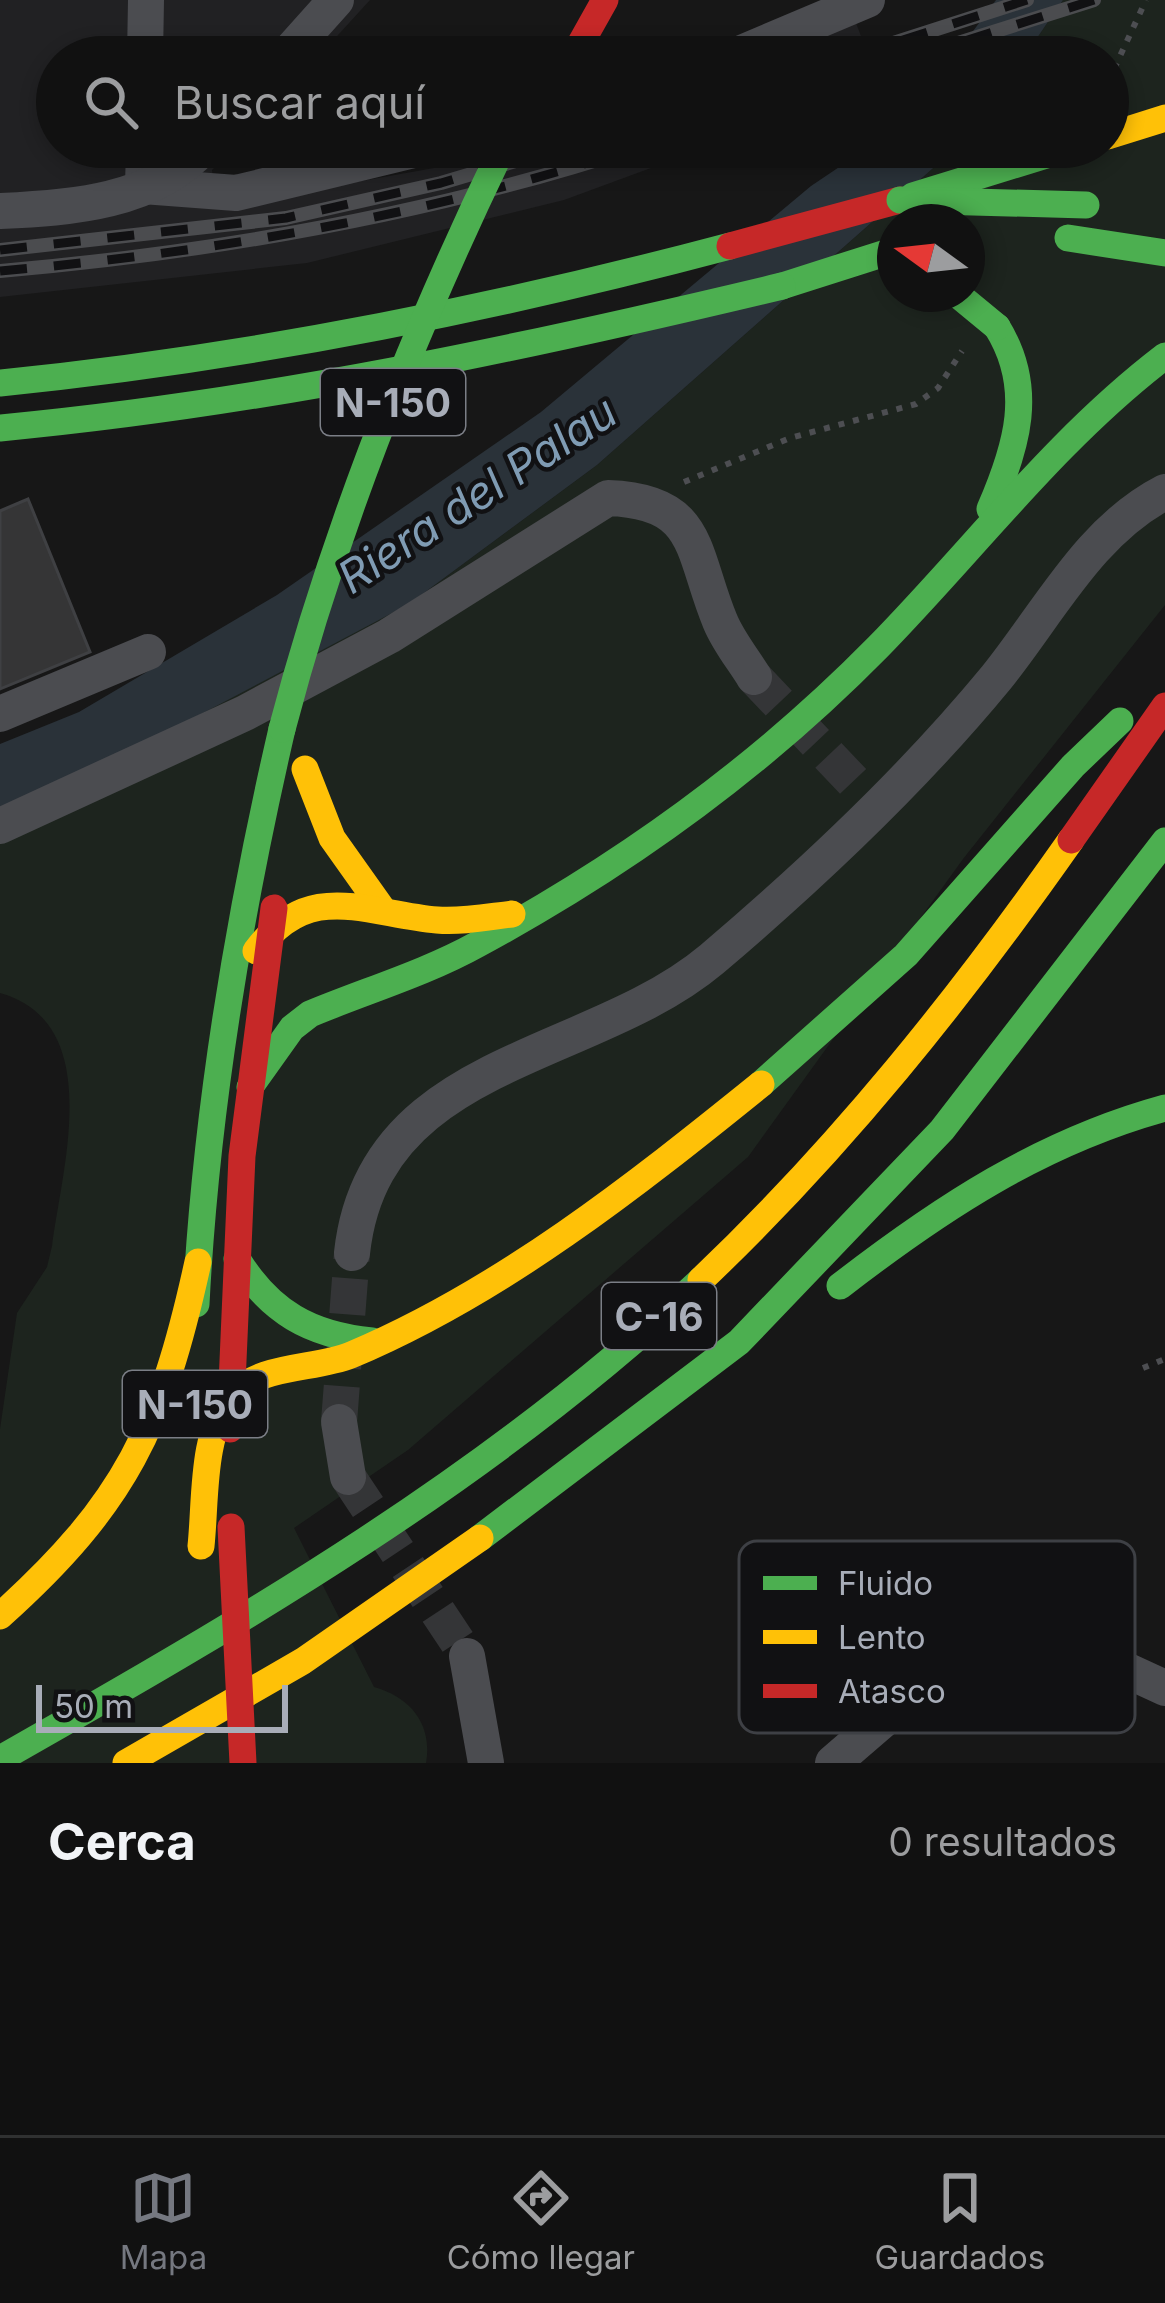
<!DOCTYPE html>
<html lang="es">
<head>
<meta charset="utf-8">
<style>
  :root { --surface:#111; --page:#1a1a1a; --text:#f1f3f6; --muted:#9c9d9f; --line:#303131; --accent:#757880 }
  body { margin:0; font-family:Inter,sans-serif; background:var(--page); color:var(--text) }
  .compass { position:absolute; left:877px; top:204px; width:108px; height:108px; border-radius:50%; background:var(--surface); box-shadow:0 6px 18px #0003; rotate:285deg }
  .scale { position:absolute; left:36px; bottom:30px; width:252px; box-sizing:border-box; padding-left:12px; border:6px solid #a8adb8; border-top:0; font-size:33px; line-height:42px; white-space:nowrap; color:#a8adb8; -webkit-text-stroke:9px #111113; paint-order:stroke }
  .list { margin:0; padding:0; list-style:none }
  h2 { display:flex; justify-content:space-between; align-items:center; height:156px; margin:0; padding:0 48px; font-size:51px }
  h2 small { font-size:39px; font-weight:400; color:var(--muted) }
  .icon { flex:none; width:66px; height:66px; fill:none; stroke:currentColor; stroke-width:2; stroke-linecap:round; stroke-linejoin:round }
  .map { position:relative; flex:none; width:1165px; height:1763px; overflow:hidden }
  .search { position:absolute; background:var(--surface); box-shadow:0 6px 18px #0003; left:36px; right:36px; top:36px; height:132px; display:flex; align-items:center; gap:30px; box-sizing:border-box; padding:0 42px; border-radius:66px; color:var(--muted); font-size:45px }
  .sheet { height:372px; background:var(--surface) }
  nav { display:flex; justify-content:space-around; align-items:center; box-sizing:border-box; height:168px; border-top:3px solid var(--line); background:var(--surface); font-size:33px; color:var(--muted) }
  nav a { display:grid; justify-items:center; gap:6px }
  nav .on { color:var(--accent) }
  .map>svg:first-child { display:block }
  .built { fill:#212123 }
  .green { fill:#1d241e; fill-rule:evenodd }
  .water { fill:#2a3239 }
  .building { fill:#353536; stroke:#3f4043; stroke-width:3 }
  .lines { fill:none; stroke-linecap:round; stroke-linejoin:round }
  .street-tunnel { stroke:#343537; stroke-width:36; stroke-dasharray:36 18; stroke-linecap:butt }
  .path { stroke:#4d4e52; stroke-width:6; stroke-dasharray:6 9; stroke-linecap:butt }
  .street { stroke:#4b4c50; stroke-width:36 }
  .fast { stroke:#4caf50; stroke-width:27 }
  .slow { stroke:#ffc107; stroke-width:27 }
  .jam { stroke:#c62828; stroke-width:27 }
  .rail-casing { stroke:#4b4c4f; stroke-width:14 }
  .rail { stroke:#111113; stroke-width:9; stroke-dasharray:27; stroke-linecap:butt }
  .fast-bridge { stroke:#4caf50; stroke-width:27 }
  .jam-bridge { stroke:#c62828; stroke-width:27 }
  .labels { text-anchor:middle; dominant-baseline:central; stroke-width:9; stroke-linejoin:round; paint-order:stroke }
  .shield { fill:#111113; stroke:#7b7e86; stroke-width:3 }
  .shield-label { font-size:39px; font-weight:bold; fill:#a8adb8 }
  .water-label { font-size:45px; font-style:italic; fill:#7f9bb3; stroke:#111113 }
  .key { fill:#111113; stroke:#3e4045; stroke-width:3 }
  .key-label { font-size:33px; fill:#a8adb8 }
</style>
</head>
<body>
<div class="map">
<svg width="1165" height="1763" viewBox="0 0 1165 1763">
  <rect width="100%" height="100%" fill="#171717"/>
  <g class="built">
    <polygon points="0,0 370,0 318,57 57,57 57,147 234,147 212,170 216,207 462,163 514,147 708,147 564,200 307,263 0,297"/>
    <polygon points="856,23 869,57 765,57"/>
  </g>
  <path class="green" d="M1063,0H1165V605L963,859L748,1157L408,1450L294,1528L374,1687C410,1697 433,1724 426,1763H0V1429L17,1313L47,1267L52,1246C62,1168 106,1023 0,993V808L409,604L597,465L957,147H1108V57H1024ZM895,222H967V294H895Z"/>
  <g class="water">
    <polygon points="996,0 1063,0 1024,57 954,57"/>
    <polygon points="869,147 957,147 597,465 409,604 133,750 0,808 0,744 79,712 277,595 541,412 811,186"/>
  </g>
  <polygon class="building" points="28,499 90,652 0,689 0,511"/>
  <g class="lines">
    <g class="street-tunnel">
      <polyline points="754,677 865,794"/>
      <polyline points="339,1422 352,1253"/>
      <polyline points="348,1477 467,1656"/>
    </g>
    <g class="path">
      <polyline points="1108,82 1146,0"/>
      <polyline points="684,482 790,438 916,404 938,388 962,351"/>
      <polyline points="1143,1368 1165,1359"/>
    </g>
    <g class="street">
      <polyline points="145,57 146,0"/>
      <polyline points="285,57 336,0"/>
      <polyline points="732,57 867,0"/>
      <polyline points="143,186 236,193 426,147"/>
      <polyline points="143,186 144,147"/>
      <path d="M0,211C71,208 154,202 203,147"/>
      <polyline points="0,714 148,652"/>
      <path d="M0,826L245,713L389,636L608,498C701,501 691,551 720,621C728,641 743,659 754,677"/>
      <path d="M352,1253C373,1058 590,1062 712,959C812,874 912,780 996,678C1048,614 1089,531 1165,492"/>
      <polyline points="339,1422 348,1477"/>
      <polyline points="467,1656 486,1763"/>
      <polyline points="833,1763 993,1625 1026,1624 1165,1688"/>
    </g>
    <g class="fast">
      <polyline points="913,196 1072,147"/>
      <polyline points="1068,238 1165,253"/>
      <polyline points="782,286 895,250"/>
      <path d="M0,383C248,358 489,310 730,246"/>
      <path d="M0,428C265,403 523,348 782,286"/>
      <path d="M990,509C1017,447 1035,388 997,327"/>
      <polyline points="761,1084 906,955 1073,766 1120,721"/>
      <path d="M250,1087L292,1028L310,1014C365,991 426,973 478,944C624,865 762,765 878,647C974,549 1056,439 1165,356"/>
      <path d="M237,1259C270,1312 310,1335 372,1341"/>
      <path d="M840,1286C941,1208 1041,1142 1165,1108"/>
      <path d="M196,1304C206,1109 238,919 282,729"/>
      <polyline points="480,1538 739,1342 942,1130 1165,841"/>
      <path d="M0,1759C244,1621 496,1474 701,1280"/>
    </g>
    <g class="slow">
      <polyline points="1108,136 1165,118"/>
      <polyline points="305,769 332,838 381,907"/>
      <path d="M256,951C309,879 363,913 437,920C462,922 487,917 512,914"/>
      <path d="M701,1280C841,1147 960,998 1071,840"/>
      <path d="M201,1546C206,1499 201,1434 232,1396C259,1364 314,1370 351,1355C501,1292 636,1185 761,1084"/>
      <path d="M0,1616C126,1503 162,1426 198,1262"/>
      <polyline points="126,1763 303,1661 480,1538"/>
    </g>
    <g class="jam">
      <polyline points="573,57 605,0"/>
      <polyline points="730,246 900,200"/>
      <polyline points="1071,840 1165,706"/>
      <polyline points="230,1429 242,1156 274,908"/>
    </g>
    <g class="rail-casing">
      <g id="rail">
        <polyline points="850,57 1027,0"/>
        <polyline points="914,57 1094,0"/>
        <polyline points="0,250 286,218 441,183 563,147"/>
        <path d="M0,271C218,252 430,215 638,147"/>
      </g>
    </g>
    <use href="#rail" class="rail"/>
    <g class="fast-bridge">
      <polyline points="900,200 1086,205"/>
      <polyline points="957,294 997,327"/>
      <path d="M282,729C335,527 412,335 503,147"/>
    </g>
    <polyline class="jam-bridge" points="231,1527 243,1763"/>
  </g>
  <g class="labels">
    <g class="shield">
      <rect x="321" y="369" width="144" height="66" rx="9"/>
      <rect x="602" y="1283" width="114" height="66" rx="9"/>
      <rect x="123" y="1371" width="144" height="66" rx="9"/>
    </g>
    <g class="shield-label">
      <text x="393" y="402">N-150</text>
      <text x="659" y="1316">C-16</text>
      <text x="195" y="1404">N-150</text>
    </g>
    <g class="water-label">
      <text transform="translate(477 494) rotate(-33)">Riera del Palau</text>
    </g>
  </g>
  <rect x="739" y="1541" width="396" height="192" rx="18" class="key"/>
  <rect x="763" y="1576" width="54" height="14" fill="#4caf50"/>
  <rect x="763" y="1630" width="54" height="14" fill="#ffc107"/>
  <rect x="763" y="1684" width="54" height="14" fill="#c62828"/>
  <g class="key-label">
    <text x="838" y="1595">Fluido</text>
    <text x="838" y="1649">Lento</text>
    <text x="838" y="1703">Atasco</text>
  </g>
</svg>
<svg class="compass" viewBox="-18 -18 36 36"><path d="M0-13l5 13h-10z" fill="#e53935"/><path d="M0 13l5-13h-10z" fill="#9c9d9f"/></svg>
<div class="scale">50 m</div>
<div class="search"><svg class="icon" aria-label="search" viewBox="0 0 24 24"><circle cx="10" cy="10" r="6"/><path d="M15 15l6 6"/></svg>Buscar aquí</div>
</div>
<section class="sheet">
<h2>Cerca<small>0 resultados</small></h2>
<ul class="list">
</ul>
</section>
<nav>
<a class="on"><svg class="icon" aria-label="map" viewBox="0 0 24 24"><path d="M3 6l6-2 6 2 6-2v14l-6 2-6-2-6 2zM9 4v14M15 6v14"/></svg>Mapa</a>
<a><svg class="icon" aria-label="directions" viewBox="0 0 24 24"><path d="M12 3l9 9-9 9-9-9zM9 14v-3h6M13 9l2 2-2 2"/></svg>Cómo llegar</a>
<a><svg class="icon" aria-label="saved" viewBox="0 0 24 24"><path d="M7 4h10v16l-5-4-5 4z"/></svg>Guardados</a>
</nav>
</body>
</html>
